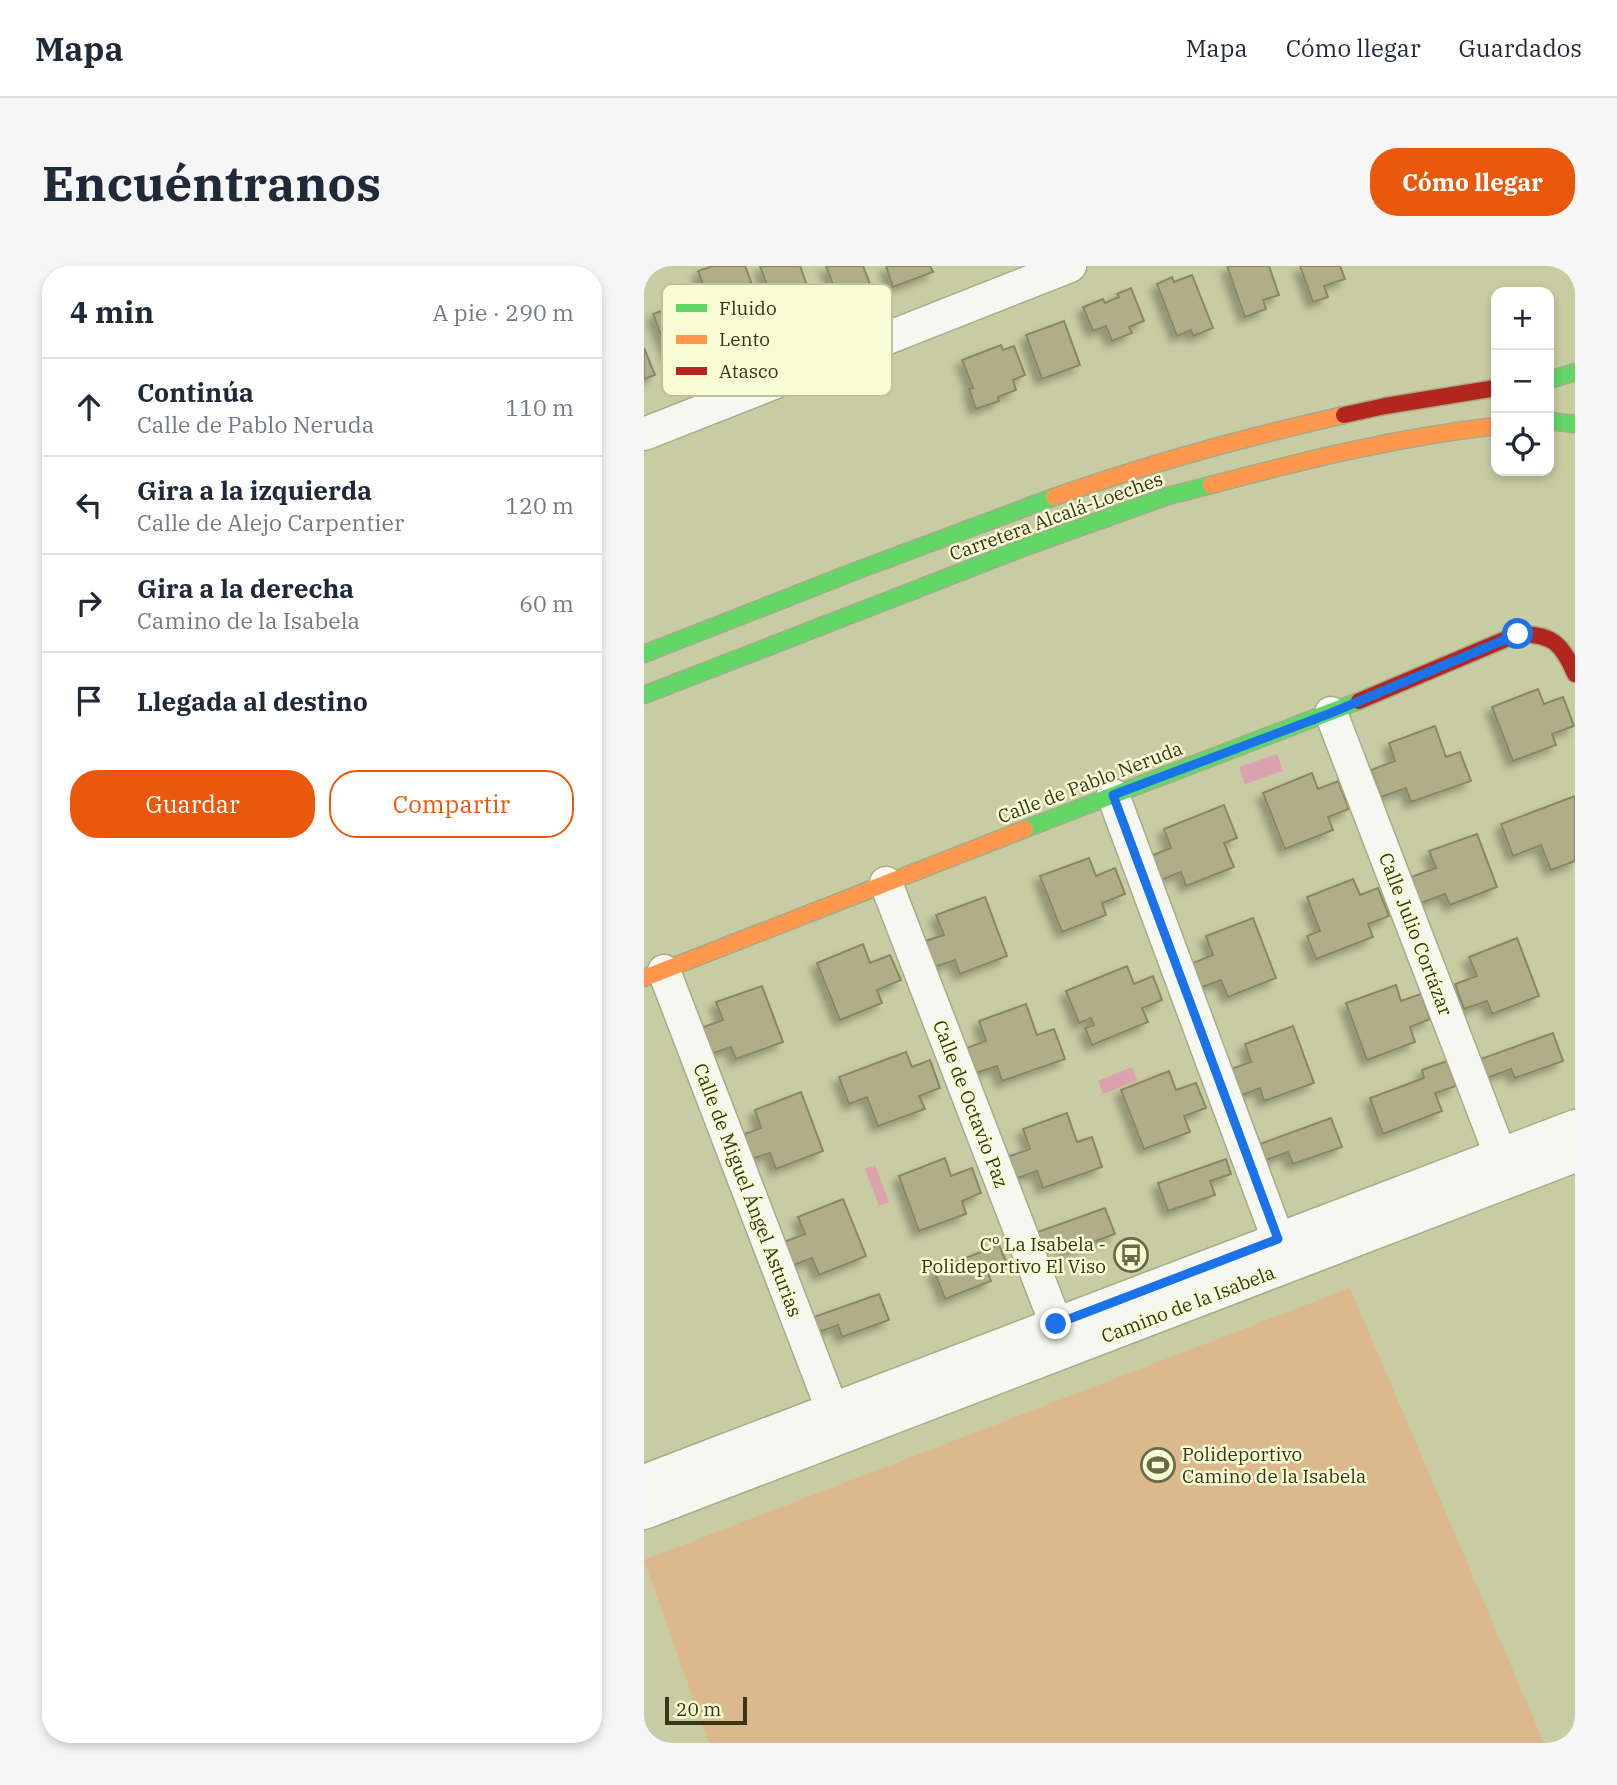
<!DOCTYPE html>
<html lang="es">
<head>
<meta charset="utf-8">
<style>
  :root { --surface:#fff; --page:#f6f6f7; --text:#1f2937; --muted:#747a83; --line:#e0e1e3; --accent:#ea580c }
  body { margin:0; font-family:"IBM Plex Serif",serif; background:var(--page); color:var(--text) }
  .controls { position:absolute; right:21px; top:21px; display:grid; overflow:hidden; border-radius:14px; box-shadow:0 4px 10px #0003 }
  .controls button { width:63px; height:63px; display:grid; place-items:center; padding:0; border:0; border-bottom:2px solid var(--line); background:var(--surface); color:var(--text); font:35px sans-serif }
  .scale { position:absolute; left:21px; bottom:18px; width:82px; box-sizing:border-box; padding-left:7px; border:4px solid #343616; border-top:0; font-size:19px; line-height:24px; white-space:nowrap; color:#343616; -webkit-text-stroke:5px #f8fcd5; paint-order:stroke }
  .stop { position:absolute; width:21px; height:21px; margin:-16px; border:5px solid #1a73e8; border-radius:50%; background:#fff }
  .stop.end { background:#1a73e8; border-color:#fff; box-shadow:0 2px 7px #0008 }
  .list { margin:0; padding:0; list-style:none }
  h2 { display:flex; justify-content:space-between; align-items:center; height:91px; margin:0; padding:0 28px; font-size:30px }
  h2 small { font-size:23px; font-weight:400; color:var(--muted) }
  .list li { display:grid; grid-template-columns:46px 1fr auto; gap:21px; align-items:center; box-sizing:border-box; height:98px; padding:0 28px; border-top:2px solid var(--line) }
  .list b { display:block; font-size:26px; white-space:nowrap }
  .list p { margin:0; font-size:23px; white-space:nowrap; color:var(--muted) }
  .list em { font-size:23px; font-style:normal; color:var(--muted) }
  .actions { display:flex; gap:14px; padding:21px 28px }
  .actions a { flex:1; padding:16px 0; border:2px solid var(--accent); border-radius:28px; text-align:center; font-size:24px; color:var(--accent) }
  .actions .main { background:var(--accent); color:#fff }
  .icon { flex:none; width:38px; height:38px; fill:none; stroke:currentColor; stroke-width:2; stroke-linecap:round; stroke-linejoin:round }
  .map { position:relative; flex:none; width:931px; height:1477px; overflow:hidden; border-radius:28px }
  header { display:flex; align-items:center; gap:42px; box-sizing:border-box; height:98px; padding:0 35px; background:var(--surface); border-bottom:2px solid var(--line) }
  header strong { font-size:33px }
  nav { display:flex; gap:38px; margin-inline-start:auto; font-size:24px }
  .intro { display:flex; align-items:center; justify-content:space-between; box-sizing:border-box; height:168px; padding:0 42px }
  h1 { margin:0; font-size:49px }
  .button { padding:18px 32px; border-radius:28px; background:var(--accent); color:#fff; font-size:24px; font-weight:700 }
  main { display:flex; gap:42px; padding:0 42px }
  aside { flex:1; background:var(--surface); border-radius:28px; box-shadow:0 4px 10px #0003 }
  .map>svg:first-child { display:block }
  .green { fill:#dcb88d }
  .water { fill:#dca1af }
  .building { fill:#b0ad88; stroke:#898762; stroke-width:2; filter:url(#shadow) }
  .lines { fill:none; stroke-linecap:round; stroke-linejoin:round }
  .street-casing { stroke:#a7aa88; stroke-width:35 }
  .fast-casing { stroke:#a7aa88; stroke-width:19 }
  .slow-casing { stroke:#a7aa88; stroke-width:19 }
  .jam-casing { stroke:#a7aa88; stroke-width:19 }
  .street { stroke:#f7f7f1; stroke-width:32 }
  .fast { stroke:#63d668; stroke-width:16 }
  .slow { stroke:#ff974d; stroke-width:16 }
  .jam { stroke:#b3261e; stroke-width:16 }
  .route { stroke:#1a73e8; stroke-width:9 }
  .labels { text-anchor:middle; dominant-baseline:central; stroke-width:5; stroke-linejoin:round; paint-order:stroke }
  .street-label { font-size:19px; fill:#343616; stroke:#f8fcd5 }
  .poi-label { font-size:19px; fill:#343616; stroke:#f8fcd5; text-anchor:end }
  .key { fill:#f8fcd5; stroke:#bdc19c; stroke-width:2 }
  .key-label { font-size:19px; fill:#343616 }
</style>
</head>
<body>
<header>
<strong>Mapa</strong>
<nav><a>Mapa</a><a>Cómo llegar</a><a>Guardados</a></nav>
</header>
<div class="intro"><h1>Encuéntranos</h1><a class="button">Cómo llegar</a></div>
<main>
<aside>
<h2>4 min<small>A pie · 290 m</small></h2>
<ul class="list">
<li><svg class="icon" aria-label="ahead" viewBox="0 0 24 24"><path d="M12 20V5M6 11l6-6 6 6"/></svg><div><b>Continúa</b><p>Calle de Pablo Neruda</p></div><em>110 m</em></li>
<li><svg class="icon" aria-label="left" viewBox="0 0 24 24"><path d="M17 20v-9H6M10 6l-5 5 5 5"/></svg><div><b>Gira a la izquierda</b><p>Calle de Alejo Carpentier</p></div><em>120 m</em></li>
<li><svg class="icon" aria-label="right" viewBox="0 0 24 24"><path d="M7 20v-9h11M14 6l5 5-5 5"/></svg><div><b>Gira a la derecha</b><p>Camino de la Isabela</p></div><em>60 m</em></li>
<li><svg class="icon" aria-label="arrive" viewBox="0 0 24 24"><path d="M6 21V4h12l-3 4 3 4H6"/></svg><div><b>Llegada al destino</b></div></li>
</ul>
<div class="actions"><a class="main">Guardar</a><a>Compartir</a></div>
</aside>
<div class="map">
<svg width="931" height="1477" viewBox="0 0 931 1477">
  <defs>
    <filter id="shadow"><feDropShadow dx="-6" dy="6" stdDeviation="3.5" flood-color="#0004"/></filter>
  </defs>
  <rect width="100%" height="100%" fill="#c8cca2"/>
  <polygon class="green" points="706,1022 900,1477 65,1477 0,1294"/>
  <g class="water">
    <polygon points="633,488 639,505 601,518 595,501"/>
    <polygon points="488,801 493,814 459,828 454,815"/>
    <polygon points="231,899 245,936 235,940 221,903"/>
  </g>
  <g class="building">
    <polygon points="69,0 101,0 121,53 108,58 115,75 99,80 107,101 86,109 80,94 87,92 54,5"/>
    <polygon points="116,0 156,0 174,50 152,58 161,83 138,91 124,53 134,50"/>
    <polygon points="182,0 219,0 227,21 195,33"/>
    <polygon points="242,0 286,0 289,6 249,21"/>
    <polygon points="583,0 625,0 635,29 619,34 622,43 601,51"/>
    <polygon points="656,0 696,0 701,13 680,20 684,31 669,36"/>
    <polygon points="548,9 569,62 549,70 547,64 533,70 513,18 528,11 530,16"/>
    <polygon points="487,22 500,55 485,61 488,67 468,75 462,60 449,65 439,41 459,33 461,37 475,31 473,28"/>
    <polygon points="47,34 63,78 58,80 62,90 30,102 9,48"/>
    <polygon points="420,55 436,99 398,113 382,69"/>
    <polygon points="357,79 359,84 370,80 381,109 369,114 372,124 354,131 355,135 332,143 325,123 329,122 318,94"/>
    <polygon points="0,82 11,109 0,113"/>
    <polygon points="894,423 900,438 919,431 930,460 908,468 912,479 869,495 848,441"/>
    <polygon points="791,460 802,491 816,486 827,515 767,536 762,522 737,531 727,504 751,495 745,477"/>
    <polygon points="668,507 674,523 694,515 705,543 684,551 689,564 641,583 619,527"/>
    <polygon points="931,530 931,595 907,604 897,579 869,590 857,558"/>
    <polygon points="580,539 593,572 580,577 590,601 542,620 537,606 514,615 504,591 527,582 520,563"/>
    <polygon points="833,568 853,621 806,639 801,628 777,637 767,611 792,602 785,585"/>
    <polygon points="445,592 452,610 471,602 481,628 458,637 462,649 418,666 396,610"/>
    <polygon points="709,613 716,629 734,622 745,650 724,658 729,671 672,693 663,670 676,665 663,631"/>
    <polygon points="341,631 363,690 316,708 311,694 288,702 278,676 300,669 292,649"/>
    <polygon points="609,652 632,712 584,731 577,714 556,722 547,698 569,689 562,670"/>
    <polygon points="873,672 895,730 848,748 843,735 820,743 811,718 833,710 825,691"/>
    <polygon points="219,678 226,697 246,689 257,714 233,724 238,737 196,754 173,697"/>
    <polygon points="483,700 490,718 509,710 518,734 498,742 504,756 448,779 441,762 450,759 447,752 435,757 422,725"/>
    <polygon points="752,719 757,735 777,728 786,753 766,761 771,776 723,794 702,737"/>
    <polygon points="118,720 139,776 92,793 87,781 67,788 57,762 79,754 72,736"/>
    <polygon points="382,738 393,769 410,763 421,793 358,815 353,800 329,808 320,783 342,775 335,755"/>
    <polygon points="649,760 670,817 620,835 616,822 596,830 587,803 607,796 601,778"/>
    <polygon points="909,767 919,795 871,812 867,803 843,812 837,793"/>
    <polygon points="262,786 268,801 286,794 296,822 275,830 281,843 234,860 223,831 205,838 195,811"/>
    <polygon points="803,795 812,820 791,827 798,845 739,868 726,832 780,812 778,804"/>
    <polygon points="525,805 532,824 552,817 562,842 540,850 546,866 500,883 477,824"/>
    <polygon points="157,826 179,885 132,903 126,887 107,893 98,869 117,862 111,844"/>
    <polygon points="423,847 433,876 448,871 458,901 399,922 393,905 371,913 363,891 386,883 379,863"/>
    <polygon points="687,852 698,881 649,898 644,886 622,894 616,878"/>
    <polygon points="301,892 307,910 328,902 337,927 318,935 322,948 275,965 255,910"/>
    <polygon points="582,893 587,908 566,915 571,929 524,945 514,917"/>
    <polygon points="199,933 222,990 175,1009 168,992 147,1000 137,977 161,968 154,951"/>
    <polygon points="461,942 471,968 422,986 419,976 398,984 391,967"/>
    <polygon points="355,979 362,995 342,1002 347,1015 301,1033 290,1004"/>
    <polygon points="235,1028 245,1054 198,1071 194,1059 172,1067 167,1052"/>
  </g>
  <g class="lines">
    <g class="street-casing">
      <g id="street">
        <polyline points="0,168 426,0"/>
        <polyline points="687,447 856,888"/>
        <polyline points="469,529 634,973"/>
        <polyline points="242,617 412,1058"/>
        <polyline points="20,705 188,1143"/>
        <polyline points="0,1215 931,860"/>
        <polyline points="0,1247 931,890"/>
      </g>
    </g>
    <g class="fast-casing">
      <g id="fast">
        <polyline points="905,114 931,106"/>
        <polyline points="905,155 931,158"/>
        <polyline points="0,388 209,306 410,231"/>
        <polyline points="0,429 384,280 524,230 567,219"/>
        <polyline points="381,563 715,435"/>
      </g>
    </g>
    <g class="slow-casing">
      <g id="slow">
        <path d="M567,219C661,194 755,171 852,160"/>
        <path d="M410,231C504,198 602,171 700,149"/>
        <polyline points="0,712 381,563"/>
      </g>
    </g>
    <g class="jam-casing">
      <g id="jam">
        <polyline points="700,149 741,140 852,122"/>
        <path d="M715,435L874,368C908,368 918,377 931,408"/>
      </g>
    </g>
    <use href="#street" class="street"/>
    <use href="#fast" class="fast"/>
    <use href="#slow" class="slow"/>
    <use href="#jam" class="jam"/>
  </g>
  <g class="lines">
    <polyline class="route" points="412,1058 634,973 469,529 687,447 874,368"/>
  </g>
  <defs>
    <g id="bus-ring" transform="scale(1.75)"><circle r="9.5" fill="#f8fcd5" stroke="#686a47" stroke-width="1.5"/><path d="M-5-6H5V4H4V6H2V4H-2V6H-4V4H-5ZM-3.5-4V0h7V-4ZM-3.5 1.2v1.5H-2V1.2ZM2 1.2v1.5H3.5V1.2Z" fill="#686a47"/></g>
    <g id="stadium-ring" transform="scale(1.75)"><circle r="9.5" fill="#f8fcd5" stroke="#686a47" stroke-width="1.5"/><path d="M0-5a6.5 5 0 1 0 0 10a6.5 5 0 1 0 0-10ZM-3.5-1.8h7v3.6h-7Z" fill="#686a47"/></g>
  </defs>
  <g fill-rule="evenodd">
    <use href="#bus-ring" x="487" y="989"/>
    <use href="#stadium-ring" x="514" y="1199"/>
  </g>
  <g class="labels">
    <g class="street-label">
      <text transform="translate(412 250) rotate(-20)">Carretera Alcalá-Loeches</text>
      <text transform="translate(446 516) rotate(-21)">Calle de Pablo Neruda</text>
      <text transform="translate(772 668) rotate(69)">Calle Julio Cortázar</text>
      <text transform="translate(327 838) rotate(69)">Calle de Octavio Paz</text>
      <text transform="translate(104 924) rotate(69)">Calle de Miguel Ángel Asturias</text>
      <text transform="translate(544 1038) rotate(-21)">Camino de la Isabela</text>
    </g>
    <g class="poi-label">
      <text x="462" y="978">Cº La Isabela -<tspan x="462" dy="22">Polideportivo El Viso</tspan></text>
      <text x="538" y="1188" text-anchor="start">Polideportivo<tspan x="538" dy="22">Camino de la Isabela</tspan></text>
    </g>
  </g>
  <rect x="18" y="18" width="230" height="112" rx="10" class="key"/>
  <rect x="32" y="38" width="31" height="8" fill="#63d668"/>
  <rect x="32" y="69" width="31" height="9" fill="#ff974d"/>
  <rect x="32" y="101" width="31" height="8" fill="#b3261e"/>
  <g class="key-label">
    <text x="75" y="49">Fluido</text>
    <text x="75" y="80">Lento</text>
    <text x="75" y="112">Atasco</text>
  </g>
</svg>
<div class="controls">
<button>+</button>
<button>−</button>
<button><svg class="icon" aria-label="locate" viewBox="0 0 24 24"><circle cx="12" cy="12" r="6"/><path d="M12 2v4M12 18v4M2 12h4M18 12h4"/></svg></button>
</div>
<div class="scale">20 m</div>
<div class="stop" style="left:874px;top:368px"></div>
<div class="stop end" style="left:412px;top:1058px"></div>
</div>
</main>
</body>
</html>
